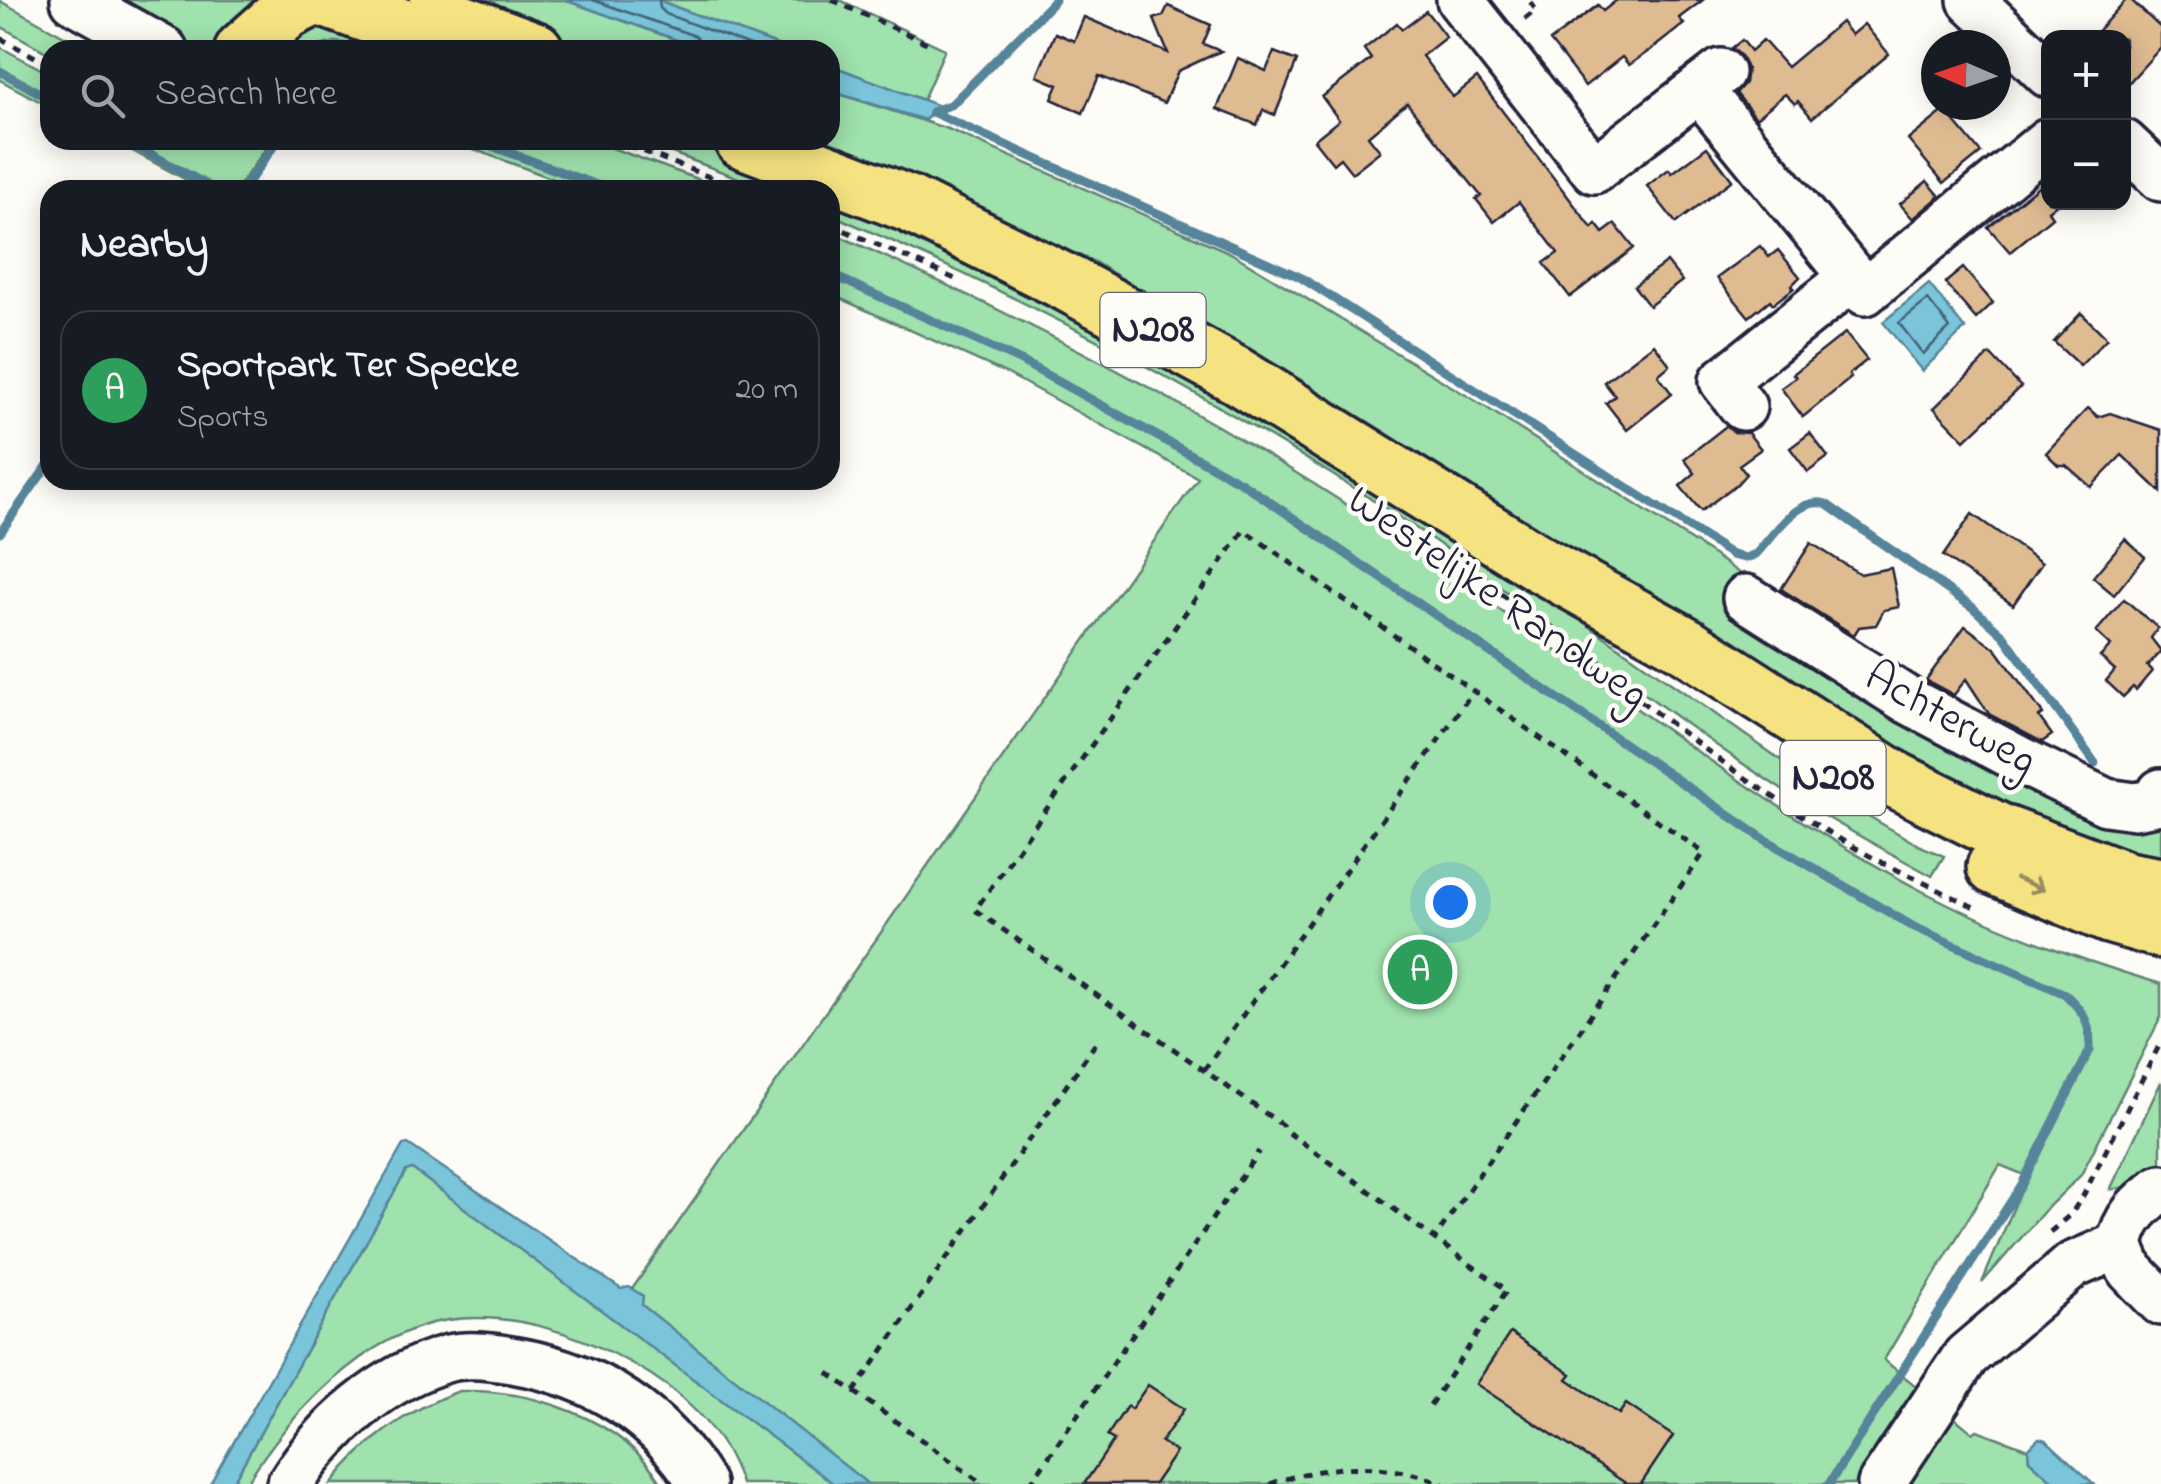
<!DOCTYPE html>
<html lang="en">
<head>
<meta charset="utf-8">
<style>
  :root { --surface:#171b24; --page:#242831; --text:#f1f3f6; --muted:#9ea1a6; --line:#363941; --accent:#ea580c }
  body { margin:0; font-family:"Indie Flower",sans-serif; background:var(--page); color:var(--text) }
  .controls { position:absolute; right:30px; top:30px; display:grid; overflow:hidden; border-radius:20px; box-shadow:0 5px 25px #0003 }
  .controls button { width:90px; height:90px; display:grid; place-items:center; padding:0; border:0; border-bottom:2px solid var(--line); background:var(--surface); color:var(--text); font:50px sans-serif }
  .compass { position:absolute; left:1921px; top:30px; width:90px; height:90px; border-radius:50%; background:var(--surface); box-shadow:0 5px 25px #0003; rotate:272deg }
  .you { position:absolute; left:1450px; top:902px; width:35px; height:35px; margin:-25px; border:8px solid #fff; border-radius:50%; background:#1a73e8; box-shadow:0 0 0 15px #1a73e833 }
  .badge { display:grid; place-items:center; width:65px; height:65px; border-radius:50%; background:var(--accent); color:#fff; font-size:32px; font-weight:700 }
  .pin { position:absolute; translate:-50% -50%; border:5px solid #fff; box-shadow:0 2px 10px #0006 }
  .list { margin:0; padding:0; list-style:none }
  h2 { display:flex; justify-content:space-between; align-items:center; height:130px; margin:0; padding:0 40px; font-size:42px }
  h2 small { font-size:32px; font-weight:400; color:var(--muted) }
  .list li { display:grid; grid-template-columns:65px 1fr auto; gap:30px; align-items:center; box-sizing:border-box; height:160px; margin:0 20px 20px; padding:0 20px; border:2px solid var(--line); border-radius:30px }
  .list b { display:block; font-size:38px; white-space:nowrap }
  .list p { margin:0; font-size:32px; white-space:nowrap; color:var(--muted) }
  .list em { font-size:32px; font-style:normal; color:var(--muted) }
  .icon { flex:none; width:55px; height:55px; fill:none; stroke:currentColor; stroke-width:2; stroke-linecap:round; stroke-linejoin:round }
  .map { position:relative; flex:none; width:2161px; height:1484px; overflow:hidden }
  .search { position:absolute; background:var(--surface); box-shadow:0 5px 25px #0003; left:40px; top:40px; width:800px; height:110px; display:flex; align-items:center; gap:25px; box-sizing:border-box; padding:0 35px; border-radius:30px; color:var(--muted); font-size:38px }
  .panel { position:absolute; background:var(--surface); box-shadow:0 5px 25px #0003; left:40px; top:180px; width:800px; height:310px; border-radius:30px }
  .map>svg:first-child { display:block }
  .green { fill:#9fe2ad; stroke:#608274; stroke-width:2.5 }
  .water { fill:#7ac5da; stroke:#57849a; stroke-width:2.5 }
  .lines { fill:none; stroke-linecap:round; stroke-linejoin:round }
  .shore { stroke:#45637b; stroke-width:2.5 }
  .stream { stroke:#57849a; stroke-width:9 }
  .building { fill:#dfbb91; stroke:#22223b; stroke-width:2.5 }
  .minor-casing { stroke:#22223b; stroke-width:52 }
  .major-casing { stroke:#22223b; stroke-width:62 }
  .path { stroke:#22223b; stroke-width:5; stroke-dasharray:8 8; stroke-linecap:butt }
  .minor { stroke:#fdfcf7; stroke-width:45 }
  .major { stroke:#f5e382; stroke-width:55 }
  .oneway { stroke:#968c62 }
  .labels { text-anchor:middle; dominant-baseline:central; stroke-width:9; stroke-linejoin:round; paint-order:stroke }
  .shield { fill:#fdfcf7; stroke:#646373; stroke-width:2.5 }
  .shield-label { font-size:42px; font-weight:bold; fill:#22223b }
  .street-label { font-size:45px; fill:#22223b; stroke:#fdfcf7 }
</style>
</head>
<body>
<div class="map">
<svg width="2161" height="1484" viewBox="0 0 2161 1484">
  <rect width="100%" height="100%" fill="#fdfcf7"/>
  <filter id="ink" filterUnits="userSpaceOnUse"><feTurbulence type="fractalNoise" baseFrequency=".01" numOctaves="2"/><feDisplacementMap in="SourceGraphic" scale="20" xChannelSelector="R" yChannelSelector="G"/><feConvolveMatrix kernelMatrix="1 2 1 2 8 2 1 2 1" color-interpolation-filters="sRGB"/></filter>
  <g filter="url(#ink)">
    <g class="green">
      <polygon points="125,0 280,0 225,50 181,48 151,14"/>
      <polygon points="419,0 565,0 705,50 556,50"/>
      <polygon points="657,0 840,0 945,49 923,100 830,65 830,50 790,50"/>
      <polygon points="0,1 90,50 50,50 50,54 0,26"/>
      <polygon points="321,19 376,46 335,42 303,50 272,50"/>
      <polygon points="0,47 50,74 50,107 0,80"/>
      <polygon points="830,91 948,129 1231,253 1484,406 1715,556 1815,627 2161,813 2161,877 1985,819 1306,390 1093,261 815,145 809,140 830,140"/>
      <polygon points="112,140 272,140 236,190 205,190"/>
      <polygon points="449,140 590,140 728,190 583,190"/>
      <polygon points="638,140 702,140 830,190 770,190"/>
      <path d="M830,190L886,212L1389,486L1824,790L1918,845L1944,856L1932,876C1883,849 1834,823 1787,793C1660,711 1543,613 1417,529C1231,406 1035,301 830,214Z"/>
      <path d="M830,232C1017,314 1197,406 1367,518C1554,641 1726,788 1924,892C2000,931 2080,960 2161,984V1017L2081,1175L2046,1209L1982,1283L2027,1176L2000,1165L1884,1360L1973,1433L1977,1430L2028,1449L2029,1460L2056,1484H848L621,1305L1198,478L1008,374L830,294Z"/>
      <polygon points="2161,1082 2161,1162 2127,1187 2110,1190"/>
      <path d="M413,1169L834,1484H741C725,1431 678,1388 631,1363C577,1333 510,1311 448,1320C365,1332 287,1417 246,1484H232L406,1170Z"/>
      <path d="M459,1391C532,1389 622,1418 662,1484H331C365,1440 407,1410 459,1391Z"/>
    </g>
    <g class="water">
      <polygon points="565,0 657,0 790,50 705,50"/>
      <polygon points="830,65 923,100 939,106 925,120 830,91"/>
      <polygon points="1929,284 1965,329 1922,371 1883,322"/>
      <polygon points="408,1144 621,1289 629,1287 643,1296 642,1305 868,1484 834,1484 412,1169 406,1171 232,1484 210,1484 403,1145"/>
      <polygon points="2039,1438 2046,1440 2094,1484 2056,1484 2029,1460 2028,1449"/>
    </g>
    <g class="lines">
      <g class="shore">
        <polyline points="593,0 695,36 700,42 701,50"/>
        <polyline points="659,0 660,8 666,14 761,50"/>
        <polygon points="1928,300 1950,328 1923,354 1899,323"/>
      </g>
      <g class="stream">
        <polyline points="0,71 50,99"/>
        <path d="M932,112L1300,277L1732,555L1746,558L1756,554C1773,536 1798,495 1826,504L1972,607L2004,636L2095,763"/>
        <polyline points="932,112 952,104 1055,0"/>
        <polyline points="125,140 216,190"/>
        <polyline points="475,140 610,190"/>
        <polyline points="243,190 278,140"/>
        <path d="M830,274L1021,361L1242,483L1761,837L1912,926L2065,994C2084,1012 2091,1023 2090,1050L2021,1186L1829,1484"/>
        <polyline points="0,533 50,462"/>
      </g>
    </g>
    <g class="building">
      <polygon points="1617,0 1703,0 1679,18 1684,24 1656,46 1629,65 1622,57 1585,86 1550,41 1598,5 1603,11"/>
      <polygon points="2126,0 2131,0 2161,28 2161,47 2124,88 2124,38 2091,38"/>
      <polygon points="1168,6 1211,25 1203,44 1221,51 1178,71 1164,103 1099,76 1083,113 1052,99 1058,85 1037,76 1055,33 1074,41 1084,17 1168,53 1154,19 1163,16"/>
      <polygon points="1426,11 1446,37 1422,56 1453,97 1477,78 1592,228 1596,224 1603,233 1615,224 1634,248 1570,297 1544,263 1558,253 1519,202 1494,222 1476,199 1481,196 1407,103 1368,136 1380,151 1352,173 1340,158 1333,164 1314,140 1339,120 1322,97 1371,59 1364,49 1397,23 1402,29"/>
      <polygon points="1841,22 1851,35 1864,24 1889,54 1812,118 1798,101 1795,104 1785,94 1756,118 1736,93 1745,83 1747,69 1742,57 1732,48 1742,40 1751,51 1763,40 1787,67"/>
      <polygon points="1274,52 1297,61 1275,115 1263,110 1257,125 1217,109 1238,58 1266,71"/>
      <polygon points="1945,110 1981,153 1944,183 1908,140"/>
      <polygon points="1707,147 1732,180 1676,223 1647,186 1669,169 1672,173"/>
      <polygon points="1927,181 1940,196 1913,219 1900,204"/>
      <polygon points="2042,183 2048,190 2048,202 2059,202 2048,211 2052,217 2010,252 1988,227"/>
      <polygon points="1760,246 1769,257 1778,250 1800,277 1792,285 1794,288 1773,304 1770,300 1749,317 1717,278"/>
      <polygon points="1667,262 1682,281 1649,306 1634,286"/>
      <polygon points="1963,268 1993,303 1976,319 1945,283"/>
      <polygon points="2081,313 2107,338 2080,366 2054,342"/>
      <polygon points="1845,333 1867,360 1849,374 1851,378 1803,417 1781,388 1796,377 1793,374"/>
      <polygon points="1654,344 1670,365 1658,375 1672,394 1627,430 1606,403 1615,396 1604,382"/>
      <polygon points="1990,354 2021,387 1965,440 1934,408"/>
      <polygon points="2088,408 2098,417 2110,413 2161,430 2161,492 2122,455 2091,487 2066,465 2058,465 2046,453"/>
      <polygon points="1726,426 1734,432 1748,433 1761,449 1739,465 1746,474 1737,484 1701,511 1680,486 1695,473 1684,459"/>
      <polygon points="1810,433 1828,457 1808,472 1790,448"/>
      <polygon points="1972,514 2042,563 2013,605 1943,556"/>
      <polygon points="2125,539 2145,557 2114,595 2093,577"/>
      <polygon points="1811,543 1860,574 1891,568 1899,607 1884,610 1876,625 1859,627 1854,635 1781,589"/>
      <polygon points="2124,599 2158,628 2151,638 2161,651 2147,666 2152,671 2136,690 2133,687 2123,697 2106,681 2115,670 2100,657 2111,646 2096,632"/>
      <polygon points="1965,626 1996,649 2043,714 2039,717 2052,735 2042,742 1989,714 1966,679 1954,695 1926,680"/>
      <polygon points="1510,1333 1571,1374 1567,1379 1619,1414 1626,1404 1673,1436 1641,1484 1627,1484 1476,1384"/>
      <polygon points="1148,1385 1184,1409 1161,1442 1176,1452 1154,1484 1084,1484 1114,1440 1107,1436 1127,1406 1131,1409"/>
    </g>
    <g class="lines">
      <g class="minor-casing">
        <g id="minor">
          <polyline points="74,0 164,50"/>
          <polyline points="1460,0 1594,170 1721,72"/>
          <polyline points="1971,0 2048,74"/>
          <polyline points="1699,89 1865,292 2048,141"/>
          <polyline points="2124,143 2161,178"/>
          <polyline points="1743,407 1723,381 1853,277"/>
          <polyline points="1746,598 1909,701 2022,761 2106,802 2135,806 2156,802 2161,792"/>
          <path d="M2120,1245C2125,1217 2140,1205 2161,1188"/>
          <polyline points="2120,1245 2130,1270 2161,1302"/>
          <path d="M290,1484C325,1428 384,1376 449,1358C470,1353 496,1357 517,1361C597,1375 659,1415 702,1484"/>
          <polyline points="1881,1484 1966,1356 2073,1265 2120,1245"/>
        </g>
      </g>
      <g class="major-casing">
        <g id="major">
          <polyline points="327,0 467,50"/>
          <polyline points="435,13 535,50"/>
          <polyline points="243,50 287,11 309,0"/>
          <polyline points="743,140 909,204 1069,284 1236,375 1540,564 1686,645 1896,780 2002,833 2127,880 2161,886"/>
          <polyline points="1995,867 2109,915 2161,930"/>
        </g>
      </g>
      <g class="path">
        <polyline points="832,0 929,44"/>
        <polyline points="1525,19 1536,10 1529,0"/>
        <polyline points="0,38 50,65"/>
        <polyline points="614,140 743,190"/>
        <polyline points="830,224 955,279"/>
        <path d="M1501,594C1617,681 1731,777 1857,849C1895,870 1936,888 1974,907"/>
        <polyline points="1204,1070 1474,690"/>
        <polyline points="2050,1232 2071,1214 2083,1196 2161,1042"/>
        <polyline points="828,1373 983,1484"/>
        <polyline points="854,1392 1098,1040"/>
        <path d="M1430,1405L1507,1290C1432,1239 1361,1183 1286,1131L1282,1125L975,910L1244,530L1704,853L1434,1239"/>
        <polyline points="1030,1484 1259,1151"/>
        <path d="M1270,1484C1327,1464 1386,1460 1443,1484"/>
      </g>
      <use href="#minor" class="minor"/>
      <use href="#major" class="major"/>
    </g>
    <defs><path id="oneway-shaft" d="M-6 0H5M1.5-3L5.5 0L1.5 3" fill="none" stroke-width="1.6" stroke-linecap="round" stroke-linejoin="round" transform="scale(2.5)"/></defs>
    <use class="oneway" href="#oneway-shaft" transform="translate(2030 884) rotate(23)"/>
  </g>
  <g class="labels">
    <g class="shield">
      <rect x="1100.5" y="293" width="105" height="74" rx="8"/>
      <rect x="1780.5" y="741" width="105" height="74" rx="8"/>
    </g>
    <g class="shield-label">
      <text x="1153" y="330">N208</text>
      <text x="1833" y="778">N208</text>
    </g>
    <g class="street-label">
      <text transform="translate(1497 599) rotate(35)">Westelijke Randweg</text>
      <text transform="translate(1950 720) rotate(29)">Achterweg</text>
    </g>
  </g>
</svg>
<div class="controls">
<button>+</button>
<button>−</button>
</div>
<svg class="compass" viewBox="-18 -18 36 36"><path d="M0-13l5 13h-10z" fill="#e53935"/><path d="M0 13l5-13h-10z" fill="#9ea1a6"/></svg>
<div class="you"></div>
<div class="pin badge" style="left:1420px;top:972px;background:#2e9e5b">A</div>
<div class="search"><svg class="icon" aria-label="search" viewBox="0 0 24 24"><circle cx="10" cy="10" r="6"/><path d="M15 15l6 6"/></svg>Search here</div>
<section class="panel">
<h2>Nearby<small></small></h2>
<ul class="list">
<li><span class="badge" style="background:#2e9e5b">A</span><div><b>Sportpark Ter Specke</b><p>Sports</p></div><em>20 m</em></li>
</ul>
</section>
</div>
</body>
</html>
